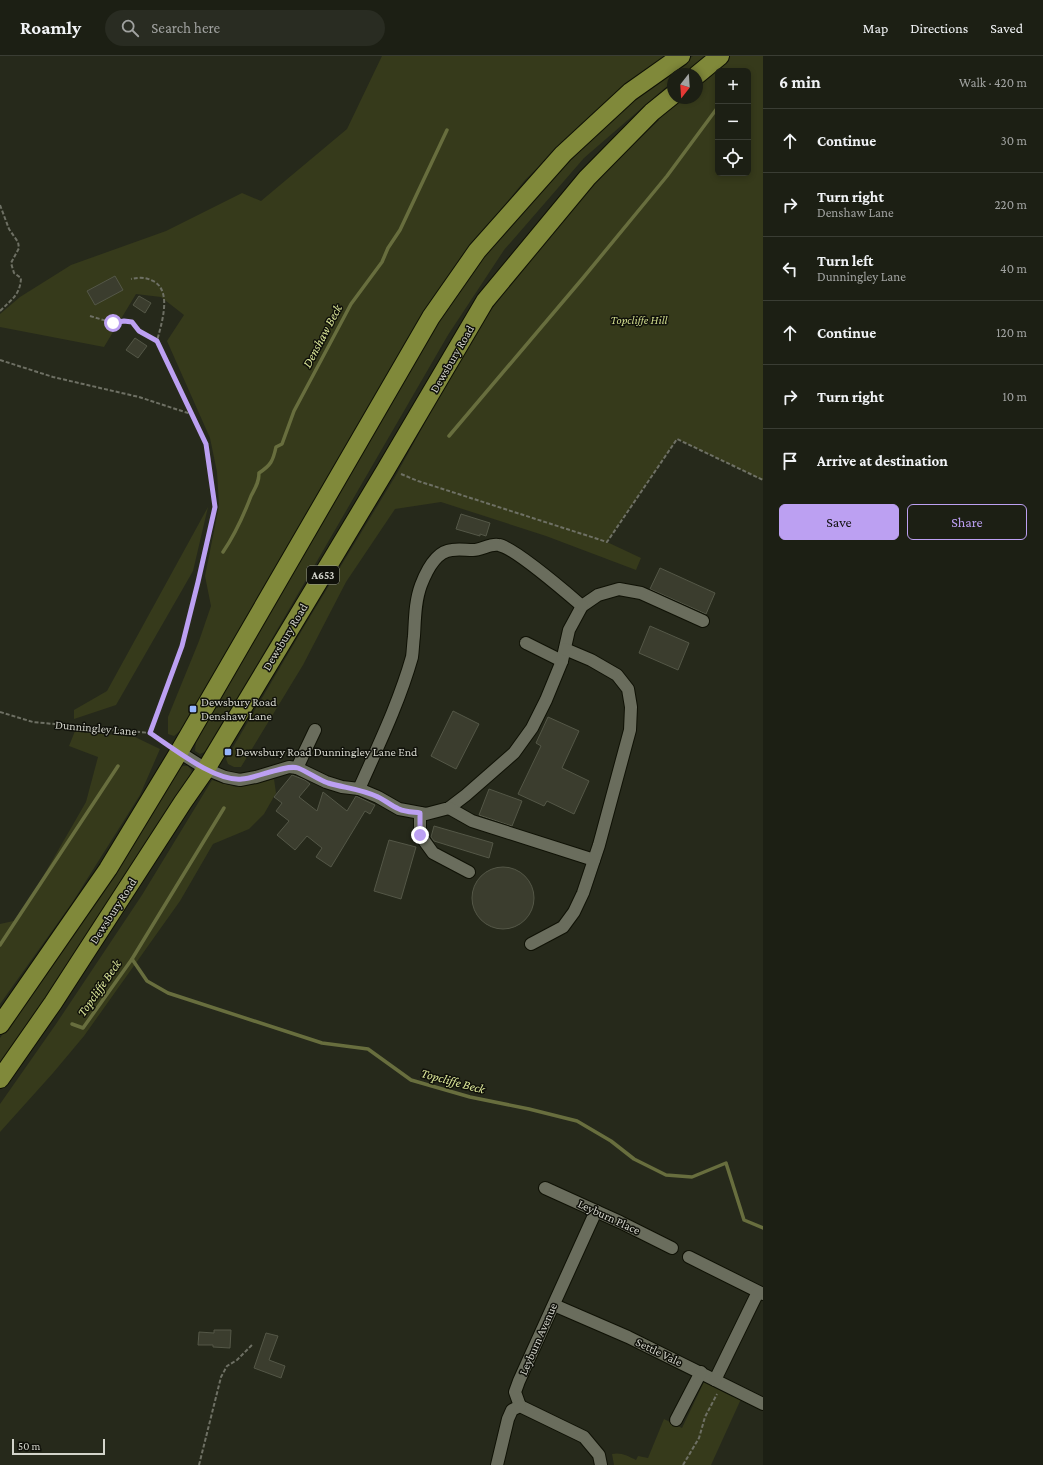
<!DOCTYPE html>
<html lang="en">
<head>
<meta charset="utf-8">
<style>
  :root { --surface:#1c1f14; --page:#292c22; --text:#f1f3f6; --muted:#a0a2a0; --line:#3a3d34; --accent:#bca0f2 }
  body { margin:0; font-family:"Crimson Pro",serif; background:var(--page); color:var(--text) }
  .controls { position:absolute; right:12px; top:12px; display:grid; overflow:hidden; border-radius:6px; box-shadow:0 2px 6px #0003 }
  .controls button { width:36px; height:36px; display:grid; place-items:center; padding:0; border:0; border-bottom:1px solid var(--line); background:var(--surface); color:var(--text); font:20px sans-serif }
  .compass { position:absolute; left:667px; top:12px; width:36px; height:36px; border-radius:50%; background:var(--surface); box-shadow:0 2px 6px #0003; rotate:197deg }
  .scale { position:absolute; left:12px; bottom:10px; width:93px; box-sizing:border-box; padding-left:4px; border:2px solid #d3d4cb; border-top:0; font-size:11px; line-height:14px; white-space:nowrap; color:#d3d4cb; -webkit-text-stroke:3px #10110a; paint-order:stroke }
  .stop { position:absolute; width:12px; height:12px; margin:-9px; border:3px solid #bca0f2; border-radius:50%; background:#fff }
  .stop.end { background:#bca0f2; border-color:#fff; box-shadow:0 1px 4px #0008 }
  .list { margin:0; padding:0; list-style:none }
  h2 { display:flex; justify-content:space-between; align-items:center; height:52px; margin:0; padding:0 16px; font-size:17px }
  h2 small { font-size:13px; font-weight:400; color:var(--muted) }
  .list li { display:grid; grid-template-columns:26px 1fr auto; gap:12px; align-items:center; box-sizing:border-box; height:64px; padding:0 16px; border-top:1px solid var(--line) }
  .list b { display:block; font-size:15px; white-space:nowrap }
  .list p { margin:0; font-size:13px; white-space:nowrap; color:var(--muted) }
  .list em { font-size:13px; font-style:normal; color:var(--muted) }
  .actions { display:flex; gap:8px; padding:12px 16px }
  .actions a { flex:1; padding:9px 0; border:1px solid var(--accent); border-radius:6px; text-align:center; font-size:14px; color:var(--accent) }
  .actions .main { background:var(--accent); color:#111 }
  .icon { flex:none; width:22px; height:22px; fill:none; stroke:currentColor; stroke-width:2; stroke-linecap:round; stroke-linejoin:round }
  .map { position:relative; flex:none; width:763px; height:1409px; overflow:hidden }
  header { display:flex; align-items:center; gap:24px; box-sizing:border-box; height:56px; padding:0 20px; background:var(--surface); border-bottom:1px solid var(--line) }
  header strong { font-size:19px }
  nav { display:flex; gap:22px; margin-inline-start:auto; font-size:14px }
  .search { width:280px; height:36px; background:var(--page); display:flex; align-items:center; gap:10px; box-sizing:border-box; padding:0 14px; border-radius:22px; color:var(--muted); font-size:15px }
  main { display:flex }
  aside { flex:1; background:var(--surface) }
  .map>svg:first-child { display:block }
  .green { fill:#363a1b; fill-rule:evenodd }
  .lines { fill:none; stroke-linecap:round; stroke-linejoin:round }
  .stream { stroke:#686e3e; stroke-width:3.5 }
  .building { fill:#3b3d2e; stroke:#545747 }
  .minor-casing { stroke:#0f1105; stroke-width:14 }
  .highway-casing { stroke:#0f1105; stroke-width:20 }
  .path { stroke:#6e7064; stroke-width:2; stroke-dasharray:4 2; stroke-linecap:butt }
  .minor { stroke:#6a6d5d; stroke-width:12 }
  .highway { stroke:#80893a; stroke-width:18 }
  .route { stroke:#bca0f2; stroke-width:5 }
  .poi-dot { fill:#96b6fd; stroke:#10110a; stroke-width:1.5 }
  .labels { text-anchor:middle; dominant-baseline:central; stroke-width:3; stroke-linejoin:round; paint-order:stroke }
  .shield { fill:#10110a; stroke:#989a91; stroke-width:1 }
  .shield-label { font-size:11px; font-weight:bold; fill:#d3d4cb }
  .park-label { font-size:12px; font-style:italic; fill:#cfda8d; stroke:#10110a }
  .street-label { font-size:12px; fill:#d3d4cb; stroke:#10110a }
  .poi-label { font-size:12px; fill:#d3d4cb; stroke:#10110a; text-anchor:start }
  .water-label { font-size:13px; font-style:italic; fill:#dce799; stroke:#10110a }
</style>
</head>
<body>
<header>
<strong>Roamly</strong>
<div class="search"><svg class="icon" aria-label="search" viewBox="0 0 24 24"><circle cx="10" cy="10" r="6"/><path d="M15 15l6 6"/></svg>Search here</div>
<nav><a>Map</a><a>Directions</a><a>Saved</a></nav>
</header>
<main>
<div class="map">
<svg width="763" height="1409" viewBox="0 0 763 1409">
  <rect width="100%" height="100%" fill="#26291b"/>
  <g class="green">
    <polygon points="382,0 665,0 584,67 525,124 473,188 186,670 174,680 168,678 168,661 199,585 211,550 205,520 219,450 217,416 210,382 167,285 184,259 161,241 136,238 104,291 0,271 0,258 20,241 71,209 166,175 242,137 261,145 347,73"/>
    <polygon points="693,0 710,0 683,18 673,18 673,25 584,102 504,194 448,279 207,695 200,698 195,695 196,683 442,258 496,182 579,92 631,46 670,15"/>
    <path d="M720,0H763V424L677,383L607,486L641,502L636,514L546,480L441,446L395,453L346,526L303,609L241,711H234L228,708L226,703L305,569L396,419L469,287L510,226L597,123L659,64L652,56L673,42H697V19ZM718,15H748V117H718Z"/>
    <polygon points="208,451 193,515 116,649 74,663 74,654 107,635"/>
    <polygon points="75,675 135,681 160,693 140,739 72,847 0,948 0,868 18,864 86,746 98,701 69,690"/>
    <polygon points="183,710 188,710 192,715 186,730 117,839 0,1010 0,982 44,921 123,802 179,712"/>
    <polygon points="274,723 276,737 264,758 249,773 213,788 180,845 84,980 53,1017 0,1076 0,1048 56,968 142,839 212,724 236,731 255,728"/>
    <path d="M704,1326L733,1341H736L741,1343L711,1409H614L612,1398C621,1396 628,1400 636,1404L638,1400L648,1402L664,1363L682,1372Z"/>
  </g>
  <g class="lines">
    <g class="stream">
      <polyline points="449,380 583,222 667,120 718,51"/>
      <path d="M223,496C236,477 243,461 251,440C255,432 259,427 259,417C271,409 273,405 276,391L282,388L294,355L351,248L382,206L388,192L400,174L447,74"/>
      <polyline points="0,889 118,710"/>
      <polyline points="132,903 224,752"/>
      <polyline points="72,968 83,972 132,903 147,925 168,937 322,987 368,993 411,1024 470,1041 529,1053 577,1065 611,1085 634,1103 666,1119 692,1121 726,1107 744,1164 763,1172"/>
    </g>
  </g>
  <g class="building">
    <polygon points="115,220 123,234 95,249 87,235"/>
    <polygon points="139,240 151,247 145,257 133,249"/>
    <polygon points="135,282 147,290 138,302 126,294"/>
    <polygon points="461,458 490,467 486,480 480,478 480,480 456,473"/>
    <polygon points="660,512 715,537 706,558 650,533"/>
    <polygon points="650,570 689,587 678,614 639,597"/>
    <polygon points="453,655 479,668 456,713 431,700"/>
    <polygon points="548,661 579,675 562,712 589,725 574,758 547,745 544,750 518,738 541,690 536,687"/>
    <polygon points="292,719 305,724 310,728 299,741 317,755 323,736 347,755 356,740 375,749 370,758 365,755 331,811 316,801 322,792 307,780 295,794 277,779 289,765 276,755 282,747 274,741"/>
    <polygon points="489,733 522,745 512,770 479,759"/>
    <polygon points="434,770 493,787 489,802 434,785 431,781"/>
    <polygon points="389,784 416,791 401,843 374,835"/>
    <circle cx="503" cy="842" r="31"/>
    <polygon points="214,1274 231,1274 230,1292 213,1291 213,1289 198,1289 199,1276 214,1277"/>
    <polygon points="266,1277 278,1280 269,1304 285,1310 281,1322 254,1312"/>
  </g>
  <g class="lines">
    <g class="minor-casing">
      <g id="minor">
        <polyline points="526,587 562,605"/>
        <polyline points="179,696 206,713 225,721 240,724 256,721 289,711 297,712 326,726 342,731 359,733 378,741 399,753 426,758 449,752 466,739 514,697 532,672 546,644 562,605 569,574 582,550 598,539 619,533 641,537 703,565"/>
        <polyline points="297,712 315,674"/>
        <path d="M359,733C378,690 399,647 412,601C413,594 413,587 414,580C415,563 415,545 421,529C426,516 436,495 452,494C459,493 466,494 473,494C482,494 490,487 499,489C515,492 568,538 582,550"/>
        <polyline points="449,752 472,765 594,804"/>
        <polyline points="420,757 420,779 433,797 469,816"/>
        <polyline points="531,888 563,871 574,856 583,837 599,789 630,674 631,651 628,633 617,619 591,604 565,593"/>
        <polyline points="545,1132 620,1166 672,1192"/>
        <polyline points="689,1201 763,1238"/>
        <polyline points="554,1249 628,1281 763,1348"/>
        <polyline points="715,1324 758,1236"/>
        <polyline points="520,1350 515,1336 519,1325 596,1155"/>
        <polyline points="520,1350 584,1381 599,1399 601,1409"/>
        <polyline points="676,1364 701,1316"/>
        <polyline points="497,1409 508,1363 512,1354 520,1350"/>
      </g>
    </g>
    <g class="highway-casing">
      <g id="highway">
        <polyline points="697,19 720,0"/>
        <polyline points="0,969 108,813 179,696 431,261 477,195 563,98 630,36 681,0"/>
        <polyline points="0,1023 53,947 183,746 206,713 385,415 485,245 587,122 652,56 673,39"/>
      </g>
    </g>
    <g class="path">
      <path d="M0,149L9,173L18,186L19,192L11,207L14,217L21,222C20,239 12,243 0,255"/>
      <path d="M90,260L113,267L124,265L132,266L139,275L157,285C161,269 172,237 155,226C146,221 140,221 131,223"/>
      <polyline points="0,304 53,321 139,341 191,358"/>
      <polyline points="401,418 418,425 607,486 677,383 763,424"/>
      <polyline points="0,656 33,666 150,677 167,688"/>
      <polyline points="150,677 182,590 198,526 215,451 206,388 157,285"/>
      <polyline points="199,1409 221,1321 227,1310 237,1304 252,1289"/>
      <polyline points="683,1409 699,1382 705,1361 717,1338"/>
    </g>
    <use href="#minor" class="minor"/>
    <use href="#highway" class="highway"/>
  </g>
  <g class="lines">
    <path class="route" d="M113,267L124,265L132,266L139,275L157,285L206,388L215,451L198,526L182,590L150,677C173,692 215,726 242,723C257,722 286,708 298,712C308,716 317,723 328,727C345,732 362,733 378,741C385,744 391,750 399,753C405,756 413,756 420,757V779"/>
  </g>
  <g class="poi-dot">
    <rect x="189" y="649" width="8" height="8" rx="2"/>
    <rect x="224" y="692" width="8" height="8" rx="2"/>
  </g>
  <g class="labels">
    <rect class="shield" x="307" y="510" width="32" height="18" rx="3"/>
    <g class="shield-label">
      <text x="323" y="519">A653</text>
    </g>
    <g class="park-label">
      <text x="639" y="264">Topcliffe Hill</text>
    </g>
    <g class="street-label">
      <text transform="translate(452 303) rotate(-60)">Dewsbury Road</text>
      <text transform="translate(285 581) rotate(-59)">Dewsbury Road</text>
      <text transform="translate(96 672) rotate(5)">Dunningley Lane</text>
      <text transform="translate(113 855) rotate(-57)">Dewsbury Road</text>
      <text transform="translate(609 1161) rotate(25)">Leyburn Place</text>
      <text transform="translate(538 1283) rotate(-66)">Leyburn Avenue</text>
      <text transform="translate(659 1296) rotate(26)">Settle Vale</text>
    </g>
    <g class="poi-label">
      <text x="201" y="646">Dewsbury Road<tspan x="201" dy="14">Denshaw Lane</tspan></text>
      <text x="236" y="696">Dewsbury Road Dunningley Lane End</text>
    </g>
    <g class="water-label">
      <text transform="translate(322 280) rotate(-62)">Denshaw Beck</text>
      <text transform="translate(99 932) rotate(-55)">Topcliffe Beck</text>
      <text transform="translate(453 1025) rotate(15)">Topcliffe Beck</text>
    </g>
  </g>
</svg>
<div class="controls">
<button>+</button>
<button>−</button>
<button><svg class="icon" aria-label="locate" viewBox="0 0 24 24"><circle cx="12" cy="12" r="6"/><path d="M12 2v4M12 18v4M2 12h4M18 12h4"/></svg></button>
</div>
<svg class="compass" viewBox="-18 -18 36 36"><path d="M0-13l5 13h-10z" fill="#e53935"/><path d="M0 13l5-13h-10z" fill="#a0a2a0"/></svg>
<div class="scale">50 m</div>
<div class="stop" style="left:113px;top:267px"></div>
<div class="stop end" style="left:420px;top:779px"></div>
</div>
<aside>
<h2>6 min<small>Walk · 420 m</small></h2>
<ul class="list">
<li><svg class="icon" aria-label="ahead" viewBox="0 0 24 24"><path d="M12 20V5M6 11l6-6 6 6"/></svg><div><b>Continue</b></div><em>30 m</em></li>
<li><svg class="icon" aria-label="right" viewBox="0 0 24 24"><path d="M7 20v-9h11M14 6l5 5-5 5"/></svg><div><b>Turn right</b><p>Denshaw Lane</p></div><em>220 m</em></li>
<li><svg class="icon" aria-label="left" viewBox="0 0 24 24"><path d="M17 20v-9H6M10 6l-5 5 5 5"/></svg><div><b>Turn left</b><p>Dunningley Lane</p></div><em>40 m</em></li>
<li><svg class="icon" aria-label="ahead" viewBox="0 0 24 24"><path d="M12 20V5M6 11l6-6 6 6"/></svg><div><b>Continue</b></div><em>120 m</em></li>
<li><svg class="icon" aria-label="right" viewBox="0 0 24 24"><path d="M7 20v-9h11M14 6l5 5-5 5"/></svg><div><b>Turn right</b></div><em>10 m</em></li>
<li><svg class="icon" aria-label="arrive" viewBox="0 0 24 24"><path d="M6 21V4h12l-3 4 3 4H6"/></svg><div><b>Arrive at destination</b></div></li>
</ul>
<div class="actions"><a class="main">Save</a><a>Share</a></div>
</aside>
</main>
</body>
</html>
